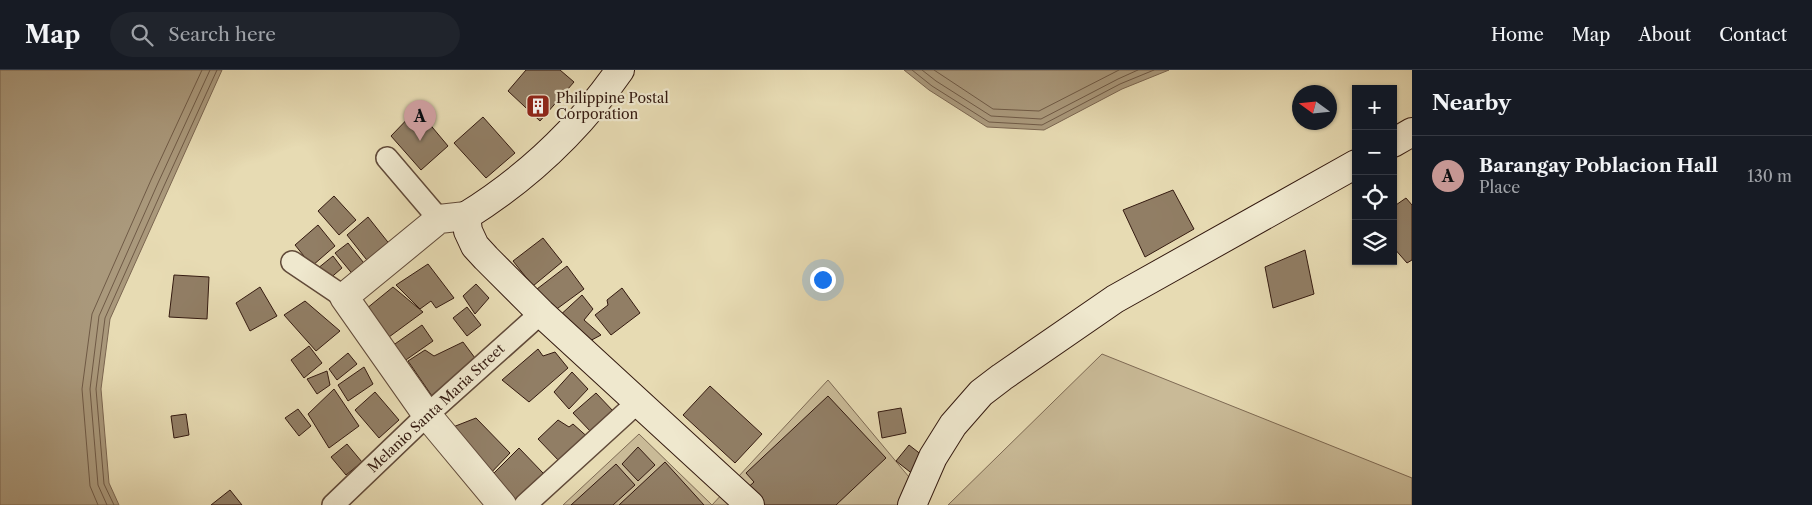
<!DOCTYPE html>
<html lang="en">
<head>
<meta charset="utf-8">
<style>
  :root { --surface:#171b24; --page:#20242c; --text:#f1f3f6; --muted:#9ea1a6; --line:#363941; --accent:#c59692 }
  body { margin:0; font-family:"Libre Caslon Text",serif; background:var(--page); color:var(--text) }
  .controls { position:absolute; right:15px; top:15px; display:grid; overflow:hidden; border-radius:0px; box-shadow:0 1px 4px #0004 }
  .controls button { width:45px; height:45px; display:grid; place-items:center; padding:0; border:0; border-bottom:1px solid var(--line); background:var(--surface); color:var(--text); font:25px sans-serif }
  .compass { position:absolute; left:1292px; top:15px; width:45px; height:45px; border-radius:50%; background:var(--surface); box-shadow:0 1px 4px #0004; rotate:285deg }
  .you { position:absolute; left:822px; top:209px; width:18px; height:18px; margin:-12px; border:4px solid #fff; border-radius:50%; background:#1a73e8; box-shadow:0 0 0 8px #1a73e833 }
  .badge { display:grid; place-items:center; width:32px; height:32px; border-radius:50%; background:var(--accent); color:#111; font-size:16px; font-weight:700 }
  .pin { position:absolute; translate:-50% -41px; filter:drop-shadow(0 1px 2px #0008) }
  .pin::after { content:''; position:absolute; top:26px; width:18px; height:15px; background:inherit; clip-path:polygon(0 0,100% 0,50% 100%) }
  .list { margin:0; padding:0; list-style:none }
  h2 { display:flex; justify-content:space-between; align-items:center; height:65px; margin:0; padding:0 20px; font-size:21px }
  h2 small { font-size:16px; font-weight:400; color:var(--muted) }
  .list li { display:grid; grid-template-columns:32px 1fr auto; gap:15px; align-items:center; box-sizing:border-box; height:80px; padding:0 20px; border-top:1px solid var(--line) }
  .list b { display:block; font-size:19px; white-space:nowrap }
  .list p { margin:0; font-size:16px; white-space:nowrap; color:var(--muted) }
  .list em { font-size:16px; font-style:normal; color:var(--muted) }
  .icon { flex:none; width:28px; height:28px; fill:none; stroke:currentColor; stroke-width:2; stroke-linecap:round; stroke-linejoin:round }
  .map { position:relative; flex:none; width:1412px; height:435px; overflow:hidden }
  header { display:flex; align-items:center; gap:30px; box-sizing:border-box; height:70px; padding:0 25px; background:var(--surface); border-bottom:1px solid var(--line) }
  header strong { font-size:24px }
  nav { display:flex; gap:28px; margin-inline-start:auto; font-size:18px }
  .search { width:350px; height:45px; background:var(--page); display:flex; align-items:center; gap:12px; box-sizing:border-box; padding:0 18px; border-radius:28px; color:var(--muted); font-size:19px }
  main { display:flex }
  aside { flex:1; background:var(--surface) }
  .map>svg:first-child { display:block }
  .green { fill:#c9ba97; stroke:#7e6a54 }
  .water { fill:#aa997c; stroke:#7b6651 }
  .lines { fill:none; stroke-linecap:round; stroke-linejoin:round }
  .shore { stroke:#6f5a46; stroke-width:1 }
  .building { fill:#917e65; stroke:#341a10 }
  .minor-casing { stroke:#614a39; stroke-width:24 }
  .tertiary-casing { stroke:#614a39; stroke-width:30 }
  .secondary-casing { stroke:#341a10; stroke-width:30 }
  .minor { stroke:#efe8ce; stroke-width:21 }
  .tertiary { stroke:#efe8ce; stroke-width:28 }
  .secondary { stroke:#efe8ce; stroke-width:28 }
  .labels { text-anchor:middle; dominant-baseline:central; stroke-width:4.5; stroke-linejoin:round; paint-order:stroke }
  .poi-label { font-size:14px; fill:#341a10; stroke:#efe8ce; text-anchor:start }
  .street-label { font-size:14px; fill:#341a10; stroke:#efe8ce }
</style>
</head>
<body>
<header>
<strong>Map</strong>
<div class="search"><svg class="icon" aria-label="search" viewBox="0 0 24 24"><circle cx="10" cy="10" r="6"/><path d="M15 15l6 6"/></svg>Search here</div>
<nav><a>Home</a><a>Map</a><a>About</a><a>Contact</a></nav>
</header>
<main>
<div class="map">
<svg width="1412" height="435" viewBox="0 0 1412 435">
  <rect width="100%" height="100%" fill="#e7dbb3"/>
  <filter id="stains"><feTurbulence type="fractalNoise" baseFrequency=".004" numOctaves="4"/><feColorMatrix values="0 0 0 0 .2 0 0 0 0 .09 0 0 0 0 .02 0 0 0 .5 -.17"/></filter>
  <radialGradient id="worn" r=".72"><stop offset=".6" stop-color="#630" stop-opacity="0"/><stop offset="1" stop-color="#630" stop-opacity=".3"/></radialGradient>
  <g class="green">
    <polygon points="1102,284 1412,408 1412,435 948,435"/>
    <polygon points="828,310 919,419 911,435 712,435"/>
    <polygon points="639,364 712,435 563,435"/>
  </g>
  <g class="water">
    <polygon points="0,0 222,0 110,249 101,319 109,413 119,435 0,435"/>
    <polygon points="904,0 1169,0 1122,19 1044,60 987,57 929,20"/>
  </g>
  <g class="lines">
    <g class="shore">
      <polyline points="912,0 932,16 989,52 1042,55 1120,14 1154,0"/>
      <polyline points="922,0 936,11 991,46 1041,49 1118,9 1138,0"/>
      <polyline points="934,0 993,39 1039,41 1119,0"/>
      <polyline points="98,435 90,416 82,319 92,244 151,110 202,0"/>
      <polyline points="107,435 98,415 90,319 99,246 158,113 210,0"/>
      <polyline points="114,435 104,414 96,319 105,248 164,116 217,0"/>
    </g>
  </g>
  <g class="building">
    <polygon points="526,0 560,0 574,12 540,51 508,21"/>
    <polygon points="417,39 448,76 421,100 391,66"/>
    <polygon points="483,47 515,83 486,108 454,73"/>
    <polygon points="1173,120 1194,159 1145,187 1123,140"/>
    <polygon points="334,126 356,150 339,165 318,141"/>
    <polygon points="1406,128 1412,135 1412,190 1407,193 1393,177 1393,137"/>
    <polygon points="368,147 391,176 370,194 347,165"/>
    <polygon points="318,155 335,176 312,196 295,175"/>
    <polygon points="543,168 562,192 533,216 513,191"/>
    <polygon points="348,173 367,197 355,207 335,183"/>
    <polygon points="1305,180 1314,224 1273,238 1265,197"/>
    <polygon points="333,186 342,198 327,211 317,199"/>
    <polygon points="428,194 454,228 436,238 431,231 420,239 396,215"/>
    <polygon points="567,196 584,219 554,241 537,219"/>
    <polygon points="174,205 209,207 207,249 169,247"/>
    <polygon points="476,214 489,228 475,244 463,226"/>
    <polygon points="260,217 277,246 250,261 236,233"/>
    <polygon points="393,217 423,242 389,267 366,239"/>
    <polygon points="622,218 640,243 611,265 595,245 608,235 607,230"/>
    <polygon points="582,225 593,239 584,250 601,265 586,273 557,248"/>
    <polygon points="305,231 340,261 316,281 284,245"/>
    <polygon points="467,237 481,255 467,266 453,248"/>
    <polygon points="422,255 433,271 403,292 392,276"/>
    <polygon points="463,272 478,292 432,326 408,291 425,280 434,286"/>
    <polygon points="309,276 322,293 304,308 291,290"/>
    <polygon points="538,279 543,286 555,282 568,298 529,332 502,310"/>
    <polygon points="348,283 357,294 337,310 329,299"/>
    <polygon points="364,297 373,314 348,331 338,315"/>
    <polygon points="327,301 330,315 317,324 307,309"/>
    <polygon points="572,302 588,319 569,339 554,322"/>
    <polygon points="710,316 762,364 735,393 683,345"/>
    <polygon points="334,319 359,356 329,378 308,344"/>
    <polygon points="375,322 399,350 379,368 355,340"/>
    <polygon points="596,323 614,342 591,362 573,343"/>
    <polygon points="828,326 886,388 836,435 757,435 744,421 754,412 746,403"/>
    <polygon points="901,338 906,363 882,368 878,342"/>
    <polygon points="298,339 311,356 299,366 285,348"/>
    <polygon points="186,344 189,365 174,368 171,346"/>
    <polygon points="476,348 510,383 487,407 453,357"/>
    <polygon points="558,350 569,357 573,354 591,370 561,393 538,369"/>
    <polygon points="347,374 362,392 346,405 331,387"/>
    <polygon points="909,375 927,389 914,405 896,391"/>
    <polygon points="638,377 655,395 638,411 622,394"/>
    <polygon points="519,378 543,403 514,432 490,407"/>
    <polygon points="665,392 704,435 619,435"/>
    <polygon points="616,394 635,415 613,435 571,435"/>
    <polygon points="230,420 242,435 211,435"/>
  </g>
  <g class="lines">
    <g class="minor-casing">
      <g id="minor">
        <polyline points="387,88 439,149"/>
        <polyline points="292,192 344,227"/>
        <polyline points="333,435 427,345 541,243"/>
        <polyline points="525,435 638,332"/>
      </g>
    </g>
    <g class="tertiary-casing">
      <polyline id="tertiary" points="466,146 439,149 344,227 427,345 502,435"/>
    </g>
    <g class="secondary-casing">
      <g id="secondary">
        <path d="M620,0C579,59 527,108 466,146L468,161L475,176L486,188L541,243L750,435"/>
        <polyline points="1393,73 1412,62"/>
        <polyline points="912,435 933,387 953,355 981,323 1002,307 1115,229 1356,94"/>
      </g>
    </g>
    <use href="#minor" class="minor"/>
    <use href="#tertiary" class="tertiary"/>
    <use href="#secondary" class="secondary"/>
  </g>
  <defs>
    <g id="building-square" transform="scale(1.25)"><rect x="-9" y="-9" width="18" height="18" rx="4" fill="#8f2418" stroke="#efe8ce"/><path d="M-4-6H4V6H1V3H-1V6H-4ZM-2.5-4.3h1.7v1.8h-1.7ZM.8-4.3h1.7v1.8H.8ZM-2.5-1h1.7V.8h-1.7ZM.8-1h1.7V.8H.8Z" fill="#fff"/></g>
  </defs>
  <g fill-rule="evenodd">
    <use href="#building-square" x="538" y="36"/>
  </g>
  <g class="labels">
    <g class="poi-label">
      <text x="556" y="28">Philippine Postal<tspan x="556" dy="16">Corporation</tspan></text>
    </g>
    <g class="street-label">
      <text transform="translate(436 338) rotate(-43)">Melanio Santa Maria Street</text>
    </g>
  </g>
  <rect width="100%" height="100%" filter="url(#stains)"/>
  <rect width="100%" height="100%" fill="url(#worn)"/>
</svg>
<div class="controls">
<button>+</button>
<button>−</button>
<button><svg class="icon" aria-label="locate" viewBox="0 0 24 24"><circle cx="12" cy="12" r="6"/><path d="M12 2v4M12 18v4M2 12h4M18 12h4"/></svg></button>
<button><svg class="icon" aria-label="layers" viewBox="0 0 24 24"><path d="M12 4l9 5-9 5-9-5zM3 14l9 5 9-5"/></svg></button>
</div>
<svg class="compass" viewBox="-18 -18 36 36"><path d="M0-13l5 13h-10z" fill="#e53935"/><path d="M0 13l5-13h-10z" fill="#9ea1a6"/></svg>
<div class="you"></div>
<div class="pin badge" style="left:420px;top:71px">A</div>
</div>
<aside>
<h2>Nearby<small></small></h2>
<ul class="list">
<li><span class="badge">A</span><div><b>Barangay Poblacion Hall</b><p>Place</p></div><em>130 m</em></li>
</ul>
</aside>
</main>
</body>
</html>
